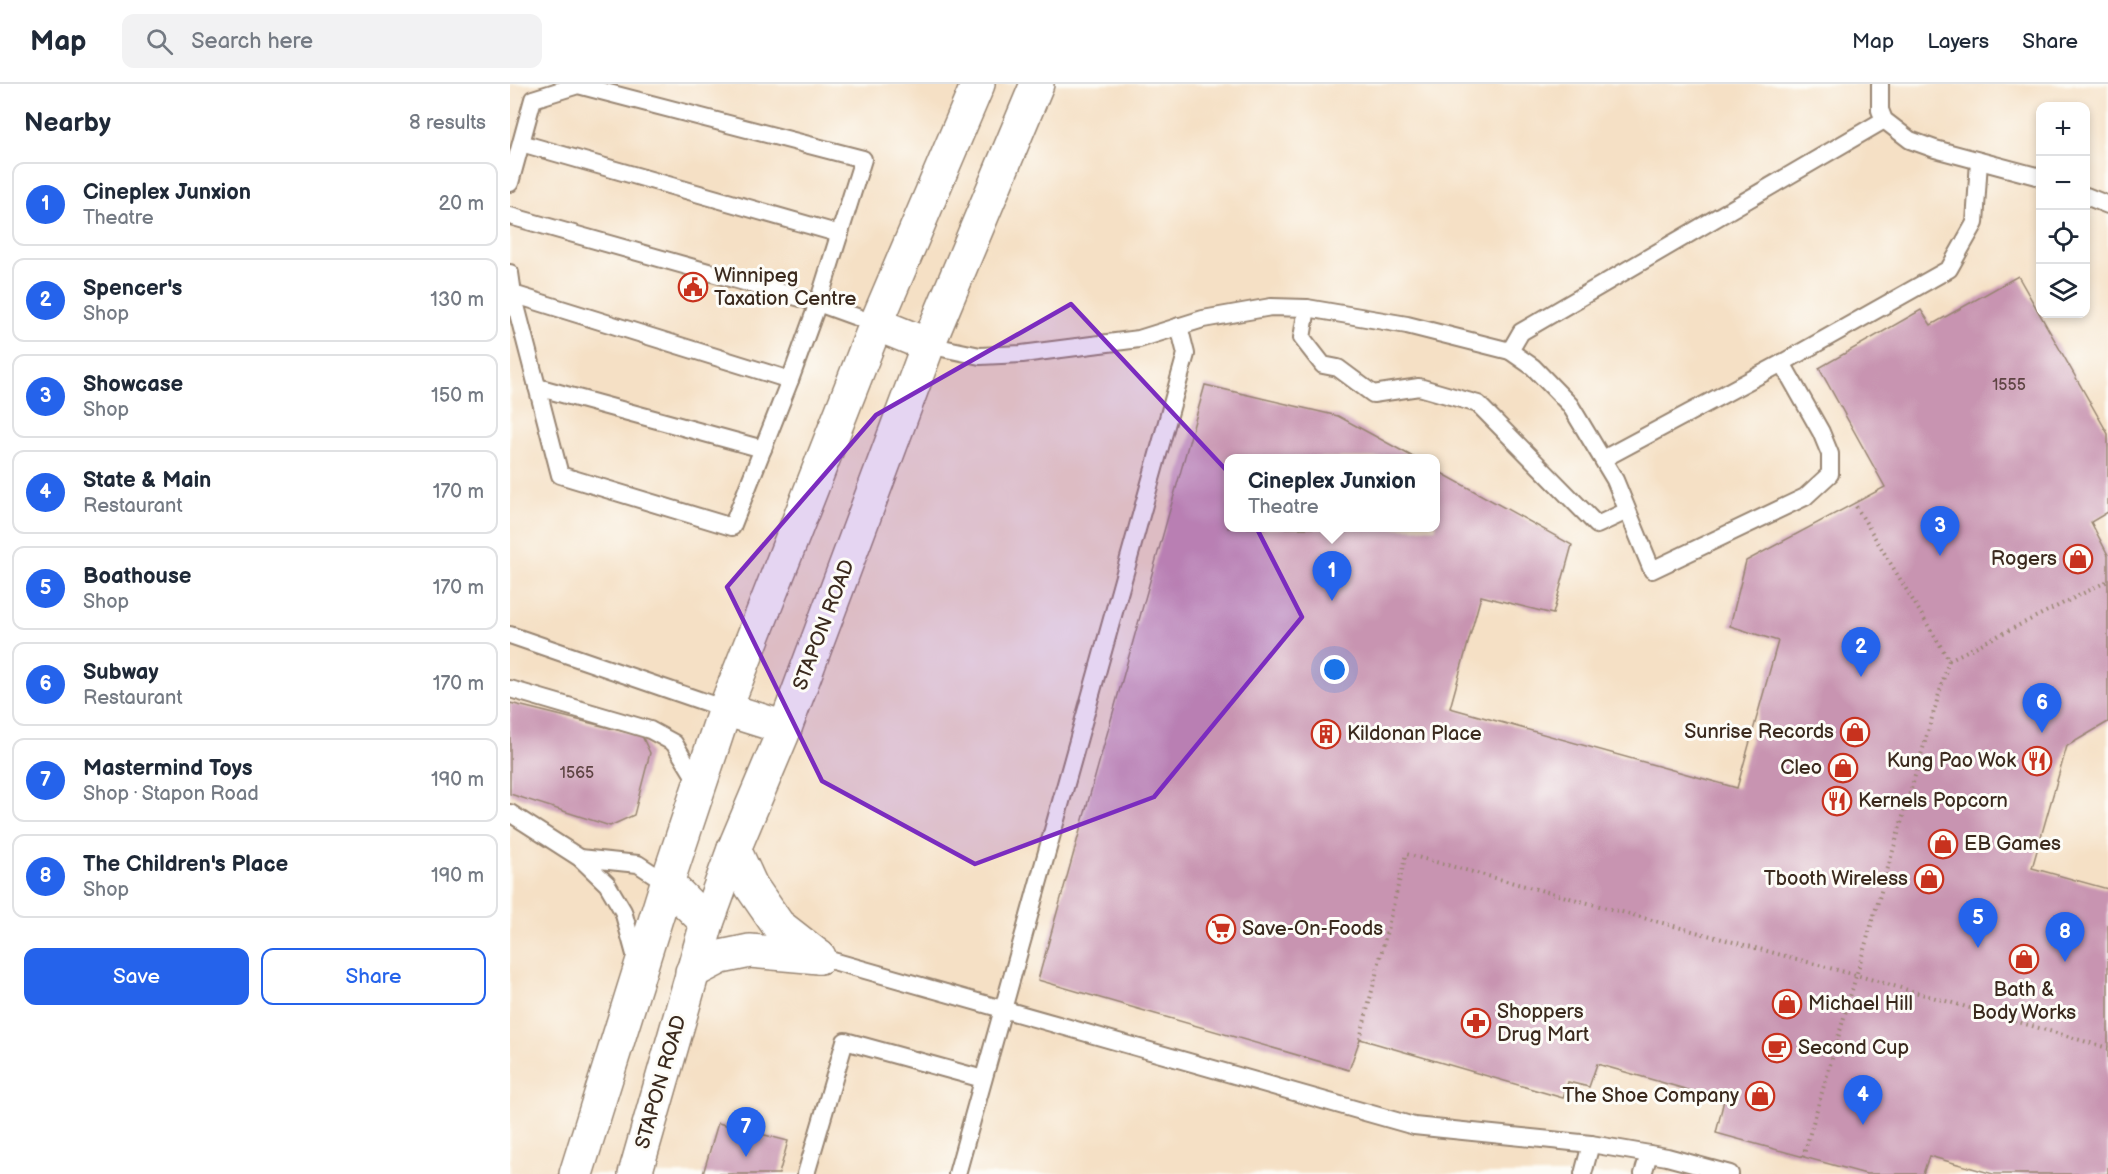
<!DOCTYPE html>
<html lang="en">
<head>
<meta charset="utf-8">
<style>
  :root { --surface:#fff; --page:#f2f2f3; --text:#1f2937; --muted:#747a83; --line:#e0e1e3; --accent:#2563eb }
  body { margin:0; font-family:"Balsamiq Sans",sans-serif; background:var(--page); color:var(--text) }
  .controls { position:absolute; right:18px; top:18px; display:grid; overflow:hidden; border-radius:12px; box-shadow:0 3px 9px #0003 }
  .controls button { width:54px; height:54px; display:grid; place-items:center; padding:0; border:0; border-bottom:2px solid var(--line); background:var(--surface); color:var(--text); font:30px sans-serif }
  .you { position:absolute; left:825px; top:586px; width:21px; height:21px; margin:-15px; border:4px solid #fff; border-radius:50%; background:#1a73e8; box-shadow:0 0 0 9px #1a73e833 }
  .badge { display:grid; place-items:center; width:39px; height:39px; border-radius:50%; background:var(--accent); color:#fff; font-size:20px; font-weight:700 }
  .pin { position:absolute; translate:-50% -50px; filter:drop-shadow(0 2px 3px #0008) }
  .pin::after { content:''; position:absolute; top:32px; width:21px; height:18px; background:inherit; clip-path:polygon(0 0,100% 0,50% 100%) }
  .popup { position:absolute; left:714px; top:370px; width:216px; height:78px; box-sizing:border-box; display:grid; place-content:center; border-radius:12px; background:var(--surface); filter:drop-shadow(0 2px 4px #0005); font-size:20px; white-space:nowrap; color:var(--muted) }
  .popup b { font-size:22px; color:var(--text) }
  .popup::after { content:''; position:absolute; left:50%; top:100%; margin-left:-12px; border:12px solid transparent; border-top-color:var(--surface) }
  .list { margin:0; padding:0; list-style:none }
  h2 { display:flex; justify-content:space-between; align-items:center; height:78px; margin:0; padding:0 24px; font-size:26px }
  h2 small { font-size:20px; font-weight:400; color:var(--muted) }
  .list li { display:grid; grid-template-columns:39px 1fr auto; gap:18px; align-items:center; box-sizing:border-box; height:84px; margin:0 12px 12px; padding:0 12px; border:2px solid var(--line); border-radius:12px }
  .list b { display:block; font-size:22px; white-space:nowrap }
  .list p { margin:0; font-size:20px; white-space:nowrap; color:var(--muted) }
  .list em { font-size:20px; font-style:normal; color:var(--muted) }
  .actions { display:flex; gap:12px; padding:18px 24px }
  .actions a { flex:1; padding:14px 0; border:2px solid var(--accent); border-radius:12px; text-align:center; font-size:21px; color:var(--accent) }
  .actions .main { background:var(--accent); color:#fff }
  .icon { flex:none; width:33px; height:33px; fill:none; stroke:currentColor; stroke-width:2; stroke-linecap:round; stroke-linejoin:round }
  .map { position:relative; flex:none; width:1598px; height:1090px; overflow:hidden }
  header { display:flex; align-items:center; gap:36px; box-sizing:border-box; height:84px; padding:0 30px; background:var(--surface); border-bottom:2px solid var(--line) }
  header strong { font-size:28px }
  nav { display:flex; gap:33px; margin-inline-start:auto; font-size:21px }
  .search { width:420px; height:54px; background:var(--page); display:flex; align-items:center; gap:15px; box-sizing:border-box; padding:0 21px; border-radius:12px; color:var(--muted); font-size:22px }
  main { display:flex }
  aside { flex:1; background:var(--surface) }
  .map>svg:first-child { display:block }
  .building { fill:#c894b1 }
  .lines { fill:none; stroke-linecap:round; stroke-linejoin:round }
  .service-casing { stroke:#988572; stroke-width:20 }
  .minor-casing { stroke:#988572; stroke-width:36 }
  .tertiary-casing { stroke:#988572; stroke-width:36 }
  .path { stroke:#988572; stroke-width:4; stroke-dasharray:1.5 4.5; stroke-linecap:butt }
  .service { stroke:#fff; stroke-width:16 }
  .minor { stroke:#fff; stroke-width:33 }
  .tertiary { stroke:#fff; stroke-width:33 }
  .marked { fill:#7b2cbf; fill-opacity:0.2; stroke:#7b2cbf; stroke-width:4.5; stroke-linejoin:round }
  .labels { text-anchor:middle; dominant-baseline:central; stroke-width:6; stroke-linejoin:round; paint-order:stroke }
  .number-label { font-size:16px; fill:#5e4443 }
  .poi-label { font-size:20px; fill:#3b2a1e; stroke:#fdfcf7; text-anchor:start }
  .street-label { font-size:20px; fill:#3b2a1e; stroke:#fdfcf7 }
</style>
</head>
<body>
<header>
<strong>Map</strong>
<div class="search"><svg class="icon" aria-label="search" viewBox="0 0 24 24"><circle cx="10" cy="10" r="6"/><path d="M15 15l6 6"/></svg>Search here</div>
<nav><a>Map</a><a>Layers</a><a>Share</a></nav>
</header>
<main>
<aside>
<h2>Nearby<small>8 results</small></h2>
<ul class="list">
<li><span class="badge">1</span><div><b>Cineplex Junxion</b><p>Theatre</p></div><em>20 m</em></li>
<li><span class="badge">2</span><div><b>Spencer's</b><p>Shop</p></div><em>130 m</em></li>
<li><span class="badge">3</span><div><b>Showcase</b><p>Shop</p></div><em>150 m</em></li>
<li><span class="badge">4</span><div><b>State &amp; Main</b><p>Restaurant</p></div><em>170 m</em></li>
<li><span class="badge">5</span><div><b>Boathouse</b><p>Shop</p></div><em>170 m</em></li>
<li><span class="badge">6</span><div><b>Subway</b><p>Restaurant</p></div><em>170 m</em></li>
<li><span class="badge">7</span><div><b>Mastermind Toys</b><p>Shop · Stapon Road</p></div><em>190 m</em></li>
<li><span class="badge">8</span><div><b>The Children's Place</b><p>Shop</p></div><em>190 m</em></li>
</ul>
<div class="actions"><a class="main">Save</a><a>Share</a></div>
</aside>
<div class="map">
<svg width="1598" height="1090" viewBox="0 0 1598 1090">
  <rect width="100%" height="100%" fill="#fdfcf7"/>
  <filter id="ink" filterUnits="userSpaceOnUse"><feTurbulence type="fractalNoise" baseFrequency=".0167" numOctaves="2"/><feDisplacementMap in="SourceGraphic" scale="12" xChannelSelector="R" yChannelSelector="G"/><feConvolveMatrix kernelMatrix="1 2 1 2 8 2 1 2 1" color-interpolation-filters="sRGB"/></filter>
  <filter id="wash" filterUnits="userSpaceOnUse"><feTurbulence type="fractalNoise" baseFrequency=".008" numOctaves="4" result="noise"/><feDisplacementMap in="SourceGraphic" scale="24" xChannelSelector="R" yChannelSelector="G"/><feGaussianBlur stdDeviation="1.35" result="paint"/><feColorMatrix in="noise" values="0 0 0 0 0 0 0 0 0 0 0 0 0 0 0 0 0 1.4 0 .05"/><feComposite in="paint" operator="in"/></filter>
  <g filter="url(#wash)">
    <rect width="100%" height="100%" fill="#f5e0c5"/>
    <g id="blocks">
      <g class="building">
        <polygon points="1508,192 1598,350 1598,428 1581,438 1598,471 1598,638 1557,662 1522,784 1598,805 1598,1090 1483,1090 1419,1072 1413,1090 1356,1090 1206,1049 1214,1016 1087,980 1079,1003 1058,998 1053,1014 850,955 839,986 528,896 695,301 828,332 905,374 718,374 718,444 926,444 926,386 1062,461 1043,530 971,512 940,624 1227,704 1268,557 1220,542 1236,477 1375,403 1309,284 1411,226 1421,241"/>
        <polygon points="0,619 132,652 140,669 124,731 100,742 0,710"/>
        <polygon points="208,1039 278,1057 269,1090 193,1090"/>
      </g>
    </g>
  </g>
  <g filter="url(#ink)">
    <use href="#blocks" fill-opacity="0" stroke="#988572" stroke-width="1.5"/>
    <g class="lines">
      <g class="service-casing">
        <g id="service">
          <polyline points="1370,0 1370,26 1374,36 1400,56 1425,65 1530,93"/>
          <polyline points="11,59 330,150"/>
          <polyline points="0,99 23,15 68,1 353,75 308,219 280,296 222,443 50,391 3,210 0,189"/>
          <polyline points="1576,112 1598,121"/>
          <polyline points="0,132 308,219 366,240"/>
          <polyline points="3,210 280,296"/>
          <polyline points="797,224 792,254 813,281 828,284 863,310 909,303 968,320 1087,441 1117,427"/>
          <polyline points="418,261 470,272 512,270 629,255 693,235 761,223 797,224 897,241 1000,267 1023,283 1060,321 1105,396 1142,486 1295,413 1320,390 1320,370 1311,348 1272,279"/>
          <polyline points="1000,267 1011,248 1374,36"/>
          <polyline points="27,303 253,365"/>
          <polyline points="1093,375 1272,279 1439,185 1465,139 1469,77"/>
          <polyline points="0,551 215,625"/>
          <polyline points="0,605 140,646 164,659 183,690 187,701"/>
          <polyline points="0,729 70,774 97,800 113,827 127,878"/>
          <polyline points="70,774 128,780 157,799"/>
          <polyline points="309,873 904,1042 1081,1060 1157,1073 1220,1090"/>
          <polyline points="296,1090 335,957 473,995"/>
          <polyline points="447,1090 676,270 669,242"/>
          <polyline points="1073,1090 1081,1060"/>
          <polyline points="1133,1090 1139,1070"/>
        </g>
      </g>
      <g class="minor-casing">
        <polyline id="minor" points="157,799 197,839"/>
      </g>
      <g class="tertiary-casing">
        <g id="tertiary">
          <polyline points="366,240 418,261"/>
          <polyline points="215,625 275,644"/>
          <polyline points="224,765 241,802 268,841 309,873"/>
          <polyline points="182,888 211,873 240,867 309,873"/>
          <polyline points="66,1090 157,799 215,625 366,240 468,0"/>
          <polyline points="125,1090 197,839 224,765 275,644 418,261 527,0"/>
        </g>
      </g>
      <g class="path">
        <polyline points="1439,576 1598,497"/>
        <polyline points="850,955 896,770 1346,891 1598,964"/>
        <polyline points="1293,1073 1439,576 1344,419"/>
      </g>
      <use href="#service" class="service"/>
      <use href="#minor" class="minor"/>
      <use href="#tertiary" class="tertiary"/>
    </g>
  </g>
  <path class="marked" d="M561,220L718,388L792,533L644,713L465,780L312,697L217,503L366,331Z"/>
  <defs>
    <g id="civic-ring" transform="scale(1.5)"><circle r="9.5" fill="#fdfcf7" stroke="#c8321e" stroke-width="1.5"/><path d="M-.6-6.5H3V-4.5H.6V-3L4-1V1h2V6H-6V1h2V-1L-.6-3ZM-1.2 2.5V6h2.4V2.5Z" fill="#c8321e"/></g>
    <g id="shop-ring" transform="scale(1.5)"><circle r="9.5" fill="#fdfcf7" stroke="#c8321e" stroke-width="1.5"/><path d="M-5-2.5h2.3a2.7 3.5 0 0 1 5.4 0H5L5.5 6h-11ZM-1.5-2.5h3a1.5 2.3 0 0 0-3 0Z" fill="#c8321e"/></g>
    <g id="building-ring" transform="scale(1.5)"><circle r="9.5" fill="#fdfcf7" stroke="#c8321e" stroke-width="1.5"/><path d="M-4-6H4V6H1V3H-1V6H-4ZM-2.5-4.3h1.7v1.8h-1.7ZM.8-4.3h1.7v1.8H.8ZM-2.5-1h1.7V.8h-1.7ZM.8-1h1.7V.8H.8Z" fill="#c8321e"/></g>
    <g id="restaurant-ring" transform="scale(1.5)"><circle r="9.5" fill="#fdfcf7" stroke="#c8321e" stroke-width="1.5"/><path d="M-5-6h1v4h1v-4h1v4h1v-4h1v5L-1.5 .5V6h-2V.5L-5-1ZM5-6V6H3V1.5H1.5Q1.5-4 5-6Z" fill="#c8321e"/></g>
    <g id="supermarket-ring" transform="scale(1.5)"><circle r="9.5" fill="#fdfcf7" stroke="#c8321e" stroke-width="1.5"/><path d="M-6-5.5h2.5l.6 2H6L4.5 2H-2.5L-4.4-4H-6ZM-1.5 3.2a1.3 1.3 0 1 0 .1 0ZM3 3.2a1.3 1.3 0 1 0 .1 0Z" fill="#c8321e"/></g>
    <g id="pharmacy-ring" transform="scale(1.5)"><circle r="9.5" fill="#fdfcf7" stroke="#c8321e" stroke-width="1.5"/><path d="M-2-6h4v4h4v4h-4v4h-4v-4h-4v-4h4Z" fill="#c8321e"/></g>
    <g id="cafe-ring" transform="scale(1.5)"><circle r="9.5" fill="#fdfcf7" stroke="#c8321e" stroke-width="1.5"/><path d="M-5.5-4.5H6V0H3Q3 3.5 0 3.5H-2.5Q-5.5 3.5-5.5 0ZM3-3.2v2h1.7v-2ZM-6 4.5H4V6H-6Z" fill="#c8321e"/></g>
  </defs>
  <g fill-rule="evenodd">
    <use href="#civic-ring" x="183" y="203"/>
    <use href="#shop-ring" x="1568" y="475"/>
    <use href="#shop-ring" x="1345" y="648"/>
    <use href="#building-ring" x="816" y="650"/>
    <use href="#restaurant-ring" x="1527" y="677"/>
    <use href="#shop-ring" x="1333" y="684"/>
    <use href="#restaurant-ring" x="1327" y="717"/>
    <use href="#shop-ring" x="1433" y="760"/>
    <use href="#shop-ring" x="1419" y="795"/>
    <use href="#supermarket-ring" x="711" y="845"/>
    <use href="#shop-ring" x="1514" y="875"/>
    <use href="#shop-ring" x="1277" y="920"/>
    <use href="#pharmacy-ring" x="966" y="939"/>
    <use href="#cafe-ring" x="1267" y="964"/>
    <use href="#shop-ring" x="1250" y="1012"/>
  </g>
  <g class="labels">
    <g class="number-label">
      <text x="1499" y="301">1555</text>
      <text x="67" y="689">1565</text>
    </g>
    <g class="poi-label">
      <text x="204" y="192">Winnipeg<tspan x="204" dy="23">Taxation Centre</tspan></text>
      <text x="1547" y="475" text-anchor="end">Rogers</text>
      <text x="1324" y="648" text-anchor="end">Sunrise Records</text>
      <text x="837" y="650">Kildonan Place</text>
      <text x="1506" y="677" text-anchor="end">Kung Pao Wok</text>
      <text x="1312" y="684" text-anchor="end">Cleo</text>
      <text x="1348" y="717">Kernels Popcorn</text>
      <text x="1454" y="760">EB Games</text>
      <text x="1398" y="795" text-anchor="end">Tbooth Wireless</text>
      <text x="732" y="845">Save-On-Foods</text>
      <text x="1514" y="906" text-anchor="middle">Bath &amp;<tspan x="1514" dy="23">Body Works</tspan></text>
      <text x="1298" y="920">Michael Hill</text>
      <text x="987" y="928">Shoppers<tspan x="987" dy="23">Drug Mart</tspan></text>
      <text x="1288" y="964">Second Cup</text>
      <text x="1229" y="1012" text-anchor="end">The Shoe Company</text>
    </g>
    <g class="street-label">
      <text transform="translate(314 541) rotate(-69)">STAPON ROAD</text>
      <text transform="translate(151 998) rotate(-74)">STAPON ROAD</text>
    </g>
  </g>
</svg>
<div class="controls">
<button>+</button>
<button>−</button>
<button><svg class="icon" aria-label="locate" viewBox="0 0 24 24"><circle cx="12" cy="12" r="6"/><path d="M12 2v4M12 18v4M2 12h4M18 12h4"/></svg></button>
<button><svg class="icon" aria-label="layers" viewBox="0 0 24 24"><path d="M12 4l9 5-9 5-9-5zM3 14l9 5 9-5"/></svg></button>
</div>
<div class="you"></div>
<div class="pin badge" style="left:822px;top:517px">1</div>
<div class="popup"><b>Cineplex Junxion</b>Theatre</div>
<div class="pin badge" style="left:1351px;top:593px">2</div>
<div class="pin badge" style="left:1430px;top:472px">3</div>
<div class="pin badge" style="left:1353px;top:1041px">4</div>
<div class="pin badge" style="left:1468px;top:864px">5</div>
<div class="pin badge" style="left:1532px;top:649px">6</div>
<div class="pin badge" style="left:236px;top:1073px">7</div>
<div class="pin badge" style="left:1555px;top:878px">8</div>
</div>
</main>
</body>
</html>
